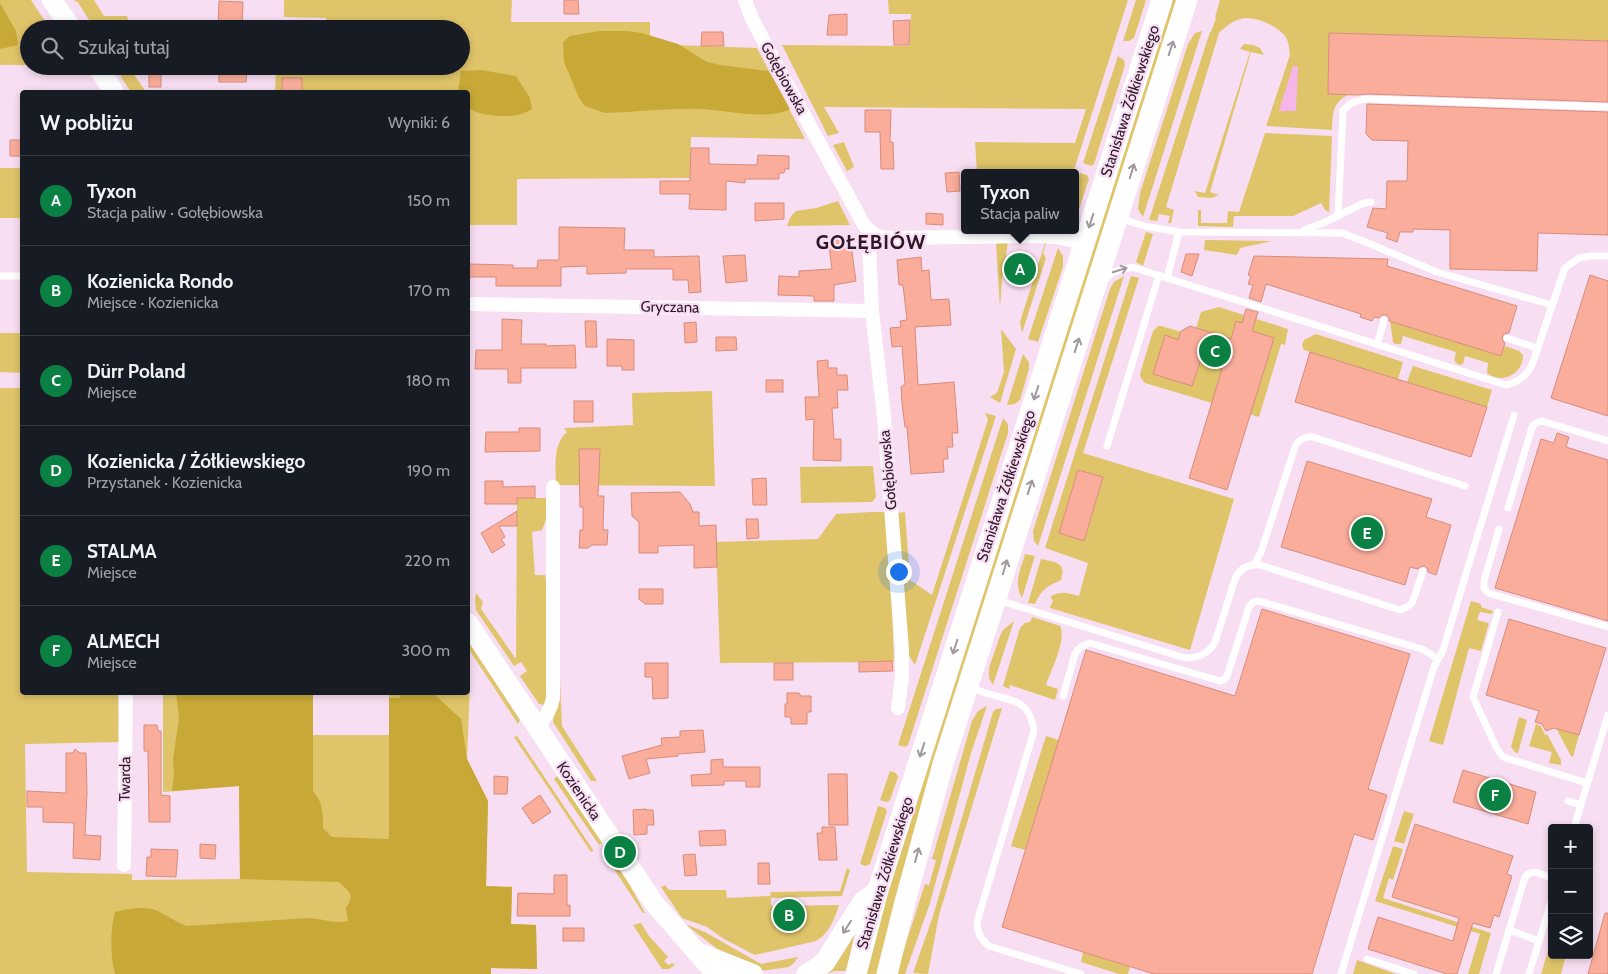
<!DOCTYPE html>
<html lang="pl">
<head>
<meta charset="utf-8">
<style>
  :root { --surface:#171b24; --page:#242831; --text:#f1f3f6; --muted:#9ea1a6; --line:#363941; --accent:#0b8043 }
  body { margin:0; font-family:Cabin,sans-serif; background:var(--page); color:var(--text) }
  .controls { position:absolute; right:15px; bottom:15px; display:grid; overflow:hidden; border-radius:5px; box-shadow:0 2px 8px #0003 }
  .controls button { width:45px; height:45px; display:grid; place-items:center; padding:0; border:0; border-bottom:1px solid var(--line); background:var(--surface); color:var(--text); font:25px sans-serif }
  .you { position:absolute; left:898px; top:571px; width:18px; height:18px; margin:-12px; border:4px solid #fff; border-radius:50%; background:#1a73e8; box-shadow:0 0 0 8px #1a73e833 }
  .badge { display:grid; place-items:center; width:32px; height:32px; border-radius:50%; background:var(--accent); color:#fff; font-size:16px; font-weight:700 }
  .pin { position:absolute; translate:-50% -50%; border:2px solid #fff; box-shadow:0 1px 5px #0006 }
  .popup { position:absolute; left:961px; top:169px; width:118px; height:65px; box-sizing:border-box; display:grid; place-content:center; border-radius:5px; background:var(--surface); filter:drop-shadow(0 1px 4px #0005); font-size:16px; white-space:nowrap; color:var(--muted) }
  .popup b { font-size:19px; color:var(--text) }
  .popup::after { content:''; position:absolute; left:50%; top:100%; margin-left:-10px; border:10px solid transparent; border-top-color:var(--surface) }
  .list { margin:0; padding:0; list-style:none }
  h2 { display:flex; justify-content:space-between; align-items:center; height:65px; margin:0; padding:0 20px; font-size:21px }
  h2 small { font-size:16px; font-weight:400; color:var(--muted) }
  .list li { display:grid; grid-template-columns:32px 1fr auto; gap:15px; align-items:center; box-sizing:border-box; height:90px; padding:0 20px; border-top:1px solid var(--line) }
  .list b { display:block; font-size:19px; white-space:nowrap }
  .list p { margin:0; font-size:16px; white-space:nowrap; color:var(--muted) }
  .list em { font-size:16px; font-style:normal; color:var(--muted) }
  .icon { flex:none; width:28px; height:28px; fill:none; stroke:currentColor; stroke-width:2; stroke-linecap:round; stroke-linejoin:round }
  .map { position:relative; flex:none; width:1608px; height:974px; overflow:hidden }
  .search { position:absolute; background:var(--surface); box-shadow:0 2px 8px #0003; left:20px; top:20px; width:450px; height:55px; display:flex; align-items:center; gap:12px; box-sizing:border-box; padding:0 18px; border-radius:28px; color:var(--muted); font-size:19px }
  .panel { position:absolute; background:var(--surface); box-shadow:0 2px 8px #0003; left:20px; top:90px; width:450px; height:605px; border-radius:5px }
  .map>svg:first-child { display:block }
  .green { fill:#dfc46a; fill-rule:evenodd }
  .forest { fill:#c8a937 }
  .water { fill:#f6b6ea }
  .building { fill:#faad9b; stroke:#d78c7b }
  .lines { fill:none; stroke-linecap:round; stroke-linejoin:round }
  .service { stroke:#fff; stroke-width:7 }
  .minor { stroke:#fff; stroke-width:14 }
  .secondary { stroke:#fff; stroke-width:20 }
  .primary { stroke:#fff; stroke-width:21 }
  .oneway { stroke:#a0979f }
  .labels { text-anchor:middle; dominant-baseline:central; stroke-width:4.5; stroke-linejoin:round; paint-order:stroke }
  .street-label { font-size:15px; fill:#2d1729; stroke:#f8def2 }
  .district-label { font-size:20px; font-weight:bold; letter-spacing:1px; fill:#2d1729; stroke:#f8def2 }
</style>
</head>
<body>
<div class="map">
<svg width="1608" height="974" viewBox="0 0 1608 974">
  <rect width="100%" height="100%" fill="#f8def2"/>
  <g class="green">
    <polygon points="0,0 31,0 50,29 29,29 29,65 0,65"/>
    <polygon points="74,0 94,0 104,16 127,16 129,23 113,29 95,29 77,1 76,2"/>
    <polygon points="284,0 512,0 511,22 650,22 650,44 757,48 805,139 691,137 690,178 517,179 517,225 468,225 468,92 275,92 276,67 325,69 326,66 461,66 461,29 326,29 326,18 284,17"/>
    <polygon points="888,0 1128,0 1073,173 977,173 975,142 1075,143 1086,109 824,107 839,133 828,136 782,45 909,46 911,14 889,14"/>
    <polygon points="1136,0 1146,0 1134,38 1129,41 1123,41"/>
    <polygon points="1171,0 1177,0 878,974 865,974 876,924"/>
    <path d="M1220,0H1608V41L1329,33L1328,94L1348,95C1332,103 1333,113 1332,130L1266,126L1290,55C1289,48 1289,42 1285,36C1277,26 1259,18 1246,18C1235,19 1227,25 1219,33L1166,207L1174,210L1171,223H1168L1170,216L1159,214L1157,221L1149,220L1210,32H1211L1216,18L1215,17Z"/>
    <polygon points="1202,31 1143,217 1138,209 1140,193 1188,44 1195,33"/>
    <polygon points="1244,44 1253,45 1260,48 1264,55 1251,52 1210,192 1219,195 1211,198 1198,197 1195,191 1205,193 1250,52 1240,49"/>
    <polygon points="1118,56 1124,60 1125,65 1094,164 1091,166 1083,163"/>
    <polygon points="128,66 146,92 131,92 121,77 123,68"/>
    <polygon points="1265,133 1332,136 1329,212 1325,210 1321,203 1293,216 1234,216 1233,227 1198,226 1198,210 1201,210 1201,223 1227,223 1228,211 1239,212"/>
    <polygon points="844,142 854,167 847,171 833,145"/>
    <rect x="0" y="168" width="22" height="50"/>
    <polygon points="1080,173 1087,175 1089,179 1075,221 1075,190"/>
    <polygon points="838,201 850,225 787,226 791,216 796,211 816,208"/>
    <polygon points="1146,232 1153,234 1143,266 1136,262"/>
    <polygon points="1205,240 1272,241 1240,248 1237,255 1204,250"/>
    <polygon points="996,242 1008,242 1002,280 1000,308"/>
    <polygon points="1045,243 1046,243 1043,253 1046,258 1022,333 1020,322"/>
    <polygon points="1058,248 1063,256 1063,267 1038,342 1028,339"/>
    <polygon points="1124,276 1038,546 1034,541 1033,531 1110,289 1114,282"/>
    <path d="M1131,276L1139,278L1083,453L1234,499L1190,650L1050,608L1053,600L1050,597C1061,590 1067,593 1079,596L1088,563L1045,548ZM1078,470L1103,478L1084,541L1059,533Z"/>
    <polygon points="1219,307 1288,329 1285,345 1281,344 1259,417 1145,383 1141,378 1140,374 1153,331 1158,326 1161,326 1185,333 1183,341 1165,336 1154,374 1192,386 1200,362 1245,329 1236,322 1231,339 1196,328 1201,312"/>
    <path d="M1390,321L1501,356L1505,346L1519,351L1523,355C1523,374 1502,385 1487,373L1488,363L1465,356L1463,364L1460,365C1452,362 1455,359 1456,352L1403,336L1401,344H1395L1393,342Z"/>
    <polygon points="1001,329 1016,349 1000,403 990,397 997,393 1004,372"/>
    <polygon points="0,333 22,333 22,373 0,372"/>
    <polygon points="1316,334 1403,362 1398,379 1304,350 1302,346 1304,340"/>
    <polygon points="1023,354 1029,362 1029,369 1020,400 1015,404 1007,405"/>
    <polygon points="1413,366 1492,390 1487,407 1407,382"/>
    <polygon points="0,388 22,388 22,692 118,693 119,742 25,744 27,872 132,874 132,880 240,879 239,786 163,792 163,693 313,693 313,735 389,735 389,693 468,692 468,686 470,686 467,759 488,801 486,886 512,887 511,924 536,925 537,969 491,968 491,974 0,974"/>
    <path d="M712,391L715,486L556,485C556,468 552,445 567,432L564,428L633,425L632,393Z"/>
    <polygon points="985,413 996,416 915,665 908,654 897,513 905,512 910,580 932,595 988,420"/>
    <polygon points="1003,418 1008,424 1008,433 908,745 905,747 898,745"/>
    <polygon points="873,466 876,497 872,502 801,503 800,467"/>
    <polygon points="517,498 548,498 547,517 542,530 532,532 535,575 545,575 548,588 549,699 545,705 539,704 520,676 527,671 521,662 514,666 476,610 475,601 476,593 483,602 481,609 516,659"/>
    <polygon points="872,512 887,512 892,604 894,662 720,663 716,542 818,539 836,514"/>
    <path d="M1025,554L1035,556L1022,598C1013,583 1021,569 1025,554Z"/>
    <path d="M1041,559C1055,562 1067,562 1061,580C1046,587 1042,589 1035,604L1028,603Z"/>
    <polygon points="1471,601 1481,604 1481,607 1493,611 1492,614 1480,612 1477,620 1489,623 1481,651 1469,648 1443,745 1429,741"/>
    <path d="M1032,617L1060,626C1067,639 1051,671 1046,685L1058,689L1055,700L1010,685L1009,689L1003,686L1020,628L1025,623L1030,622Z"/>
    <polygon points="1014,621 993,685 989,678 989,668 1000,636 1003,630"/>
    <polygon points="468,644 470,644 520,720 518,724 468,648"/>
    <polygon points="558,679 560,679 562,726 597,781 591,781 553,722"/>
    <polygon points="987,706 971,753 930,903 905,974 896,974 925,884 929,885 936,860 932,859 972,721 978,711"/>
    <polygon points="1002,708 939,915 928,974 913,973 933,916 993,712 996,709"/>
    <polygon points="1519,717 1527,720 1518,753 1516,753 1511,747"/>
    <polygon points="1536,724 1541,726 1545,735 1547,734 1561,760 1561,765 1549,763 1552,752 1529,746"/>
    <polygon points="1556,728 1579,735 1573,757 1571,756"/>
    <polygon points="517,736 593,850 593,851 591,852 514,737"/>
    <polygon points="1046,736 1059,740 1025,850 1011,846"/>
    <polygon points="890,771 896,773 898,777 890,800 887,802 880,800"/>
    <polygon points="557,776 603,842 599,845 554,779"/>
    <polygon points="878,806 885,808 887,811 870,864 866,866 860,864"/>
    <polygon points="1404,811 1414,814 1404,844 1394,841"/>
    <polygon points="1393,846 1403,849 1393,880 1389,878 1383,898 1491,933 1479,974 1468,974 1480,934 1375,901"/>
    <polygon points="609,854 628,882 645,913 643,913 606,857"/>
    <path d="M847,868L850,870L842,896L771,898V906L839,905C835,918 829,934 816,941L755,955L724,939L707,927L682,918L661,887L665,885L669,890H726L727,898L770,896L771,892L840,891Z"/>
    <polygon points="859,916 846,971 834,971 826,974"/>
    <polygon points="641,923 649,936 668,957 664,961 669,965 672,963 675,965 669,969 662,969 633,925"/>
    <polygon points="685,924 705,932 761,964 798,957 794,963 789,967 761,971 721,952"/>
    <polygon points="1552,938 1552,955 1566,955 1561,974 1541,974"/>
    <polygon points="1083,952 1130,967 1128,974 1119,974 1081,962"/>
    <polygon points="1357,960 1396,974 1353,974"/>
  </g>
  <g class="forest">
    <polygon points="0,3 16,31 18,45 0,49"/>
    <path d="M599,31H628L642,33L678,44L707,62L720,65L769,71L790,109C769,121 725,110 702,109C670,108 637,112 605,113L585,106L579,98L564,62L563,42L570,36Z"/>
    <path d="M481,70L516,76L530,98L532,109C518,120 482,117 468,108V92H458L461,71Z"/>
    <path d="M176,693H313V791C323,802 323,813 323,828L332,837L389,839V698H400V692L433,693L461,719L467,759L488,801L486,886L512,887L511,924L536,925L537,969L491,968V974H115C110,955 110,931 115,912C128,909 142,906 155,910C166,914 175,922 187,926L309,918C324,919 333,924 348,921L346,908C355,894 350,893 339,882L240,879L239,786L172,791L174,773L173,760L179,718Z"/>
  </g>
  <polygon class="water" points="1293,66 1298,66 1296,111 1279,111"/>
  <g class="building">
    <polygon points="564,0 578,0 579,14 564,14"/>
    <polygon points="219,1 243,2 242,29 218,29"/>
    <polygon points="847,14 847,35 827,35 829,15"/>
    <polygon points="910,20 909,45 894,45 893,21"/>
    <polygon points="702,32 723,32 724,46 701,46"/>
    <polygon points="1329,33 1608,41 1608,102 1368,94 1357,95 1328,94"/>
    <rect x="149" y="67" width="12" height="20"/>
    <polygon points="219,68 247,69 246,82 219,82"/>
    <rect x="282" y="78" width="20" height="14"/>
    <polygon points="1367,104 1608,112 1608,235 1538,233 1537,271 1450,269 1450,230 1413,229 1413,232 1400,232 1397,242 1386,238 1388,233 1367,227 1373,208 1386,209 1387,181 1407,181 1408,141 1372,140 1366,134"/>
    <polygon points="865,110 891,110 890,142 893,142 894,169 881,169 880,132 865,132"/>
    <rect x="10" y="140" width="12" height="16"/>
    <polygon points="691,148 709,148 709,164 757,165 758,155 789,156 789,169 785,169 784,173 779,173 779,179 745,179 745,183 726,181 726,210 689,209 690,194 660,194 660,181 690,181"/>
    <polygon points="959,172 960,191 947,192 945,173"/>
    <polygon points="755,203 784,203 784,219 755,221"/>
    <polygon points="926,213 943,214 943,225 926,224"/>
    <polygon points="559,227 625,228 624,250 654,250 654,257 699,256 701,292 689,293 688,280 673,280 673,269 626,269 626,273 587,274 587,266 561,267 561,286 496,286 496,277 468,277 468,264 513,265 513,268 537,268 538,260 559,260"/>
    <polygon points="845,237 846,246 851,245 856,281 834,285 834,301 814,301 814,296 778,295 779,276 799,277 799,271 832,269 828,239"/>
    <polygon points="1186,254 1199,254 1192,276 1181,272"/>
    <polygon points="745,255 747,281 726,283 723,256"/>
    <polygon points="1015,255 1030,258 1024,285 1008,281"/>
    <polygon points="1254,256 1388,259 1387,266 1517,306 1509,333 1504,334 1502,337 1503,341 1505,343 1501,356 1389,321 1389,318 1386,315 1382,315 1379,318 1374,317 1372,321 1360,317 1361,314 1266,284 1261,302 1249,298 1253,285 1248,284 1251,276 1248,275"/>
    <polygon points="921,257 922,271 929,270 931,300 949,299 951,325 915,327 918,385 954,382 958,433 952,433 953,447 947,447 948,459 943,459 944,472 911,474 907,427 905,427 902,403 901,387 905,384 902,346 892,347 890,328 901,327 900,321 907,320 903,285 899,285 897,260"/>
    <polygon points="1590,275 1608,281 1608,416 1551,398"/>
    <polygon points="1246,309 1258,312 1252,331 1274,338 1227,490 1189,478 1222,369 1200,362 1192,386 1153,374 1165,335 1178,340 1181,331 1190,326 1231,339 1236,321 1242,323"/>
    <polygon points="502,319 522,320 521,344 546,344 546,346 575,345 576,368 521,368 521,383 508,383 508,369 475,369 476,350 502,350"/>
    <polygon points="585,321 596,321 597,347 586,347"/>
    <polygon points="696,322 697,342 685,343 684,323"/>
    <polygon points="716,337 736,337 737,350 716,351"/>
    <polygon points="607,339 634,340 634,370 622,370 622,366 607,366"/>
    <polygon points="1310,352 1487,407 1471,457 1295,402"/>
    <polygon points="828,360 828,368 837,368 837,375 847,375 848,390 837,390 838,408 832,408 834,439 841,439 841,461 813,460 814,419 806,420 805,397 819,397 817,361"/>
    <rect x="766" y="380" width="17" height="12"/>
    <rect x="574" y="401" width="19" height="21"/>
    <polygon points="519,428 540,428 540,451 485,452 486,432 519,432"/>
    <polygon points="1557,433 1569,437 1566,447 1608,460 1608,621 1495,588 1541,439 1554,443"/>
    <polygon points="579,449 600,449 598,496 604,496 603,530 608,530 607,545 592,545 588,548 579,548 580,530 583,530 583,507 580,507"/>
    <polygon points="1307,461 1432,499 1426,517 1451,525 1436,575 1428,572 1427,568 1424,566 1420,567 1418,569 1410,567 1405,585 1281,547"/>
    <polygon points="1078,470 1103,477 1084,541 1059,533"/>
    <polygon points="766,478 767,505 753,505 752,479"/>
    <polygon points="485,481 503,481 503,487 535,486 535,498 517,498 517,504 485,504"/>
    <polygon points="680,492 690,504 693,512 699,512 699,526 716,525 717,567 694,568 694,545 658,546 658,553 639,553 639,522 632,516 631,493"/>
    <polygon points="517,511 517,526 499,526 505,537 501,539 505,545 492,553 481,533"/>
    <polygon points="746,519 758,519 759,538 747,539"/>
    <polygon points="639,589 663,589 663,604 645,604 639,599"/>
    <polygon points="1262,609 1410,654 1368,789 1387,795 1373,840 1354,834 1312,974 1154,974 1002,927 1086,650 1235,696"/>
    <polygon points="1509,619 1606,648 1579,735 1554,728 1546,731 1542,724 1535,722 1539,711 1486,695"/>
    <polygon points="892,661 893,671 859,672 859,662"/>
    <polygon points="645,663 668,663 668,698 653,699 652,677 645,677"/>
    <rect x="774" y="663" width="19" height="17"/>
    <polygon points="787,693 799,693 801,696 811,696 811,712 807,712 807,724 791,724 791,717 785,717 785,704 787,704"/>
    <polygon points="144,725 157,725 158,731 161,731 161,795 170,796 170,822 149,822 148,751 144,751"/>
    <polygon points="703,730 705,752 678,754 678,756 646,759 650,773 629,779 622,756 662,745 661,738 680,737 680,731"/>
    <polygon points="75,749 80,753 86,753 87,793 85,835 101,836 100,860 73,858 74,823 43,822 43,807 27,807 27,791 66,793 66,753 73,753"/>
    <polygon points="723,759 723,767 760,767 760,787 746,787 746,781 724,781 724,785 692,786 691,775 711,774 711,760"/>
    <polygon points="1463,770 1536,792 1528,824 1453,802"/>
    <polygon points="828,774 847,774 848,825 829,825"/>
    <polygon points="494,776 508,777 507,794 494,794"/>
    <polygon points="540,795 551,812 533,824 522,808"/>
    <polygon points="646,809 646,810 653,810 654,825 647,825 647,834 634,835 633,810"/>
    <polygon points="1415,824 1513,856 1507,874 1512,876 1499,917 1494,915 1490,928 1473,923 1457,974 1447,974 1368,949 1378,917 1453,941 1459,918 1392,897"/>
    <polygon points="822,827 835,827 837,860 819,860 817,833 822,833"/>
    <polygon points="725,830 726,845 700,846 699,831"/>
    <polygon points="200,844 216,845 215,859 200,858"/>
    <polygon points="151,849 178,850 176,877 146,876 147,857 151,857"/>
    <polygon points="695,854 697,875 685,876 683,855"/>
    <polygon points="758,863 769,863 770,884 758,884"/>
    <polygon points="554,875 567,875 567,905 570,905 570,916 517,916 518,893 554,894"/>
    <polygon points="782,908 796,908 796,922 783,923"/>
    <polygon points="1605,913 1608,913 1608,974 1588,974"/>
    <rect x="563" y="928" width="21" height="13"/>
  </g>
  <g class="lines">
    <g class="service">
      <path d="M1338,216L1343,111C1350,102 1357,100 1368,99L1608,107"/>
      <polyline points="1119,218 1144,226 1179,232 1342,233 1363,241 1437,272 1552,305"/>
      <polyline points="1304,230 1323,223 1364,203 1371,202"/>
      <polyline points="0,276 22,276"/>
      <polyline points="1167,278 1179,232"/>
      <path d="M1105,280L1113,272L1132,267L1506,385C1519,382 1526,376 1532,365L1565,268L1579,258L1591,256H1608"/>
      <polyline points="1507,338 1537,348"/>
      <polyline points="1377,345 1384,320"/>
      <polyline points="1107,446 1159,275"/>
      <polyline points="1508,508 1532,427 1536,423 1542,421 1608,441"/>
      <polyline points="1499,529 1484,581 1484,588 1488,593 1608,627"/>
      <path d="M1254,565L1261,552L1295,447C1298,440 1305,436 1313,437L1465,486"/>
      <path d="M998,600L1185,658C1198,658 1209,654 1215,642L1235,579C1240,568 1248,564 1260,565L1400,610L1409,606L1412,603L1423,571"/>
      <polyline points="1498,612 1473,697 1497,749 1503,757 1587,783"/>
      <path d="M970,688C978,690 985,693 993,695C1017,702 1030,702 1034,731L977,922C977,933 981,939 989,946L1081,974"/>
      <path d="M1063,696L1075,654C1079,647 1083,645 1090,643L1220,681L1224,680L1227,676L1249,607L1253,602L1259,601L1422,649L1438,659"/>
      <polyline points="1568,801 1581,805"/>
      <polyline points="1574,828 1608,715"/>
      <polyline points="1509,930 1539,941"/>
      <polyline points="1367,959 1414,974"/>
      <polyline points="1341,974 1434,667 1443,650 1514,415"/>
      <path d="M1496,974L1525,877C1533,868 1542,875 1552,878"/>
      <polyline points="1529,974 1552,899"/>
    </g>
    <g class="minor">
      <polyline points="745,0 752,19 775,62 864,225 871,232 869,243 872,311 884,417 902,650 902,675 898,708"/>
      <polyline points="871,232 879,237 889,238 1040,236 1056,237 1084,243"/>
      <polyline points="468,304 872,311"/>
      <path d="M537,727C546,718 551,710 553,698V487"/>
      <polyline points="124,865 126,692"/>
    </g>
    <g class="secondary">
      <polyline points="52,0 72,29"/>
      <polyline points="97,66 114,92"/>
      <polyline points="468,623 654,903 716,974"/>
      <polyline points="700,953 753,974"/>
    </g>
    <g class="primary">
      <polyline points="807,974 816,969 825,962 863,902 876,892"/>
      <polyline points="856,974 878,890 1162,0"/>
      <polyline points="887,974 905,902 943,764 1187,0"/>
    </g>
  </g>
  <defs><path id="oneway-shaft" d="M-6 0H5M1.5-3L5.5 0L1.5 3" fill="none" stroke-width="1.6" stroke-linecap="round" stroke-linejoin="round" transform="scale(1.25)"/></defs>
  <g class="oneway">
    <use href="#oneway-shaft" transform="translate(1171 48) rotate(-72)"/>
    <use href="#oneway-shaft" transform="translate(1132 171) rotate(-73)"/>
    <use href="#oneway-shaft" transform="translate(1091 221) rotate(108)"/>
    <use href="#oneway-shaft" transform="translate(1120 270) rotate(-18)"/>
    <use href="#oneway-shaft" transform="translate(1077 345) rotate(-72)"/>
    <use href="#oneway-shaft" transform="translate(1036 393) rotate(108)"/>
    <use href="#oneway-shaft" transform="translate(1030 487) rotate(-72)"/>
    <use href="#oneway-shaft" transform="translate(1005 567) rotate(-73)"/>
    <use href="#oneway-shaft" transform="translate(955 647) rotate(108)"/>
    <use href="#oneway-shaft" transform="translate(922 750) rotate(108)"/>
    <use href="#oneway-shaft" transform="translate(917 855) rotate(-75)"/>
    <use href="#oneway-shaft" transform="translate(847 927) rotate(123)"/>
  </g>
  <g class="labels">
    <g class="street-label">
      <text transform="translate(784 78) rotate(61)">Gołębiowska</text>
      <text transform="translate(1130 101) rotate(-72)">Stanisława Żółkiewskiego</text>
      <text transform="translate(670 307) rotate(1)">Gryczana</text>
      <text transform="translate(888 470) rotate(-95)">Gołębiowska</text>
      <text transform="translate(1006 486) rotate(-72)">Stanisława Żółkiewskiego</text>
      <text transform="translate(125 779) rotate(-89)">Twarda</text>
      <text transform="translate(579 791) rotate(56)">Kozienicka</text>
      <text transform="translate(885 873) rotate(-73)">Stanisława Żółkiewskiego</text>
    </g>
    <g class="district-label">
      <text x="871" y="242">GOŁĘBIÓW</text>
    </g>
  </g>
</svg>
<div class="controls">
<button>+</button>
<button>−</button>
<button><svg class="icon" aria-label="layers" viewBox="0 0 24 24"><path d="M12 4l9 5-9 5-9-5zM3 14l9 5 9-5"/></svg></button>
</div>
<div class="you"></div>
<div class="pin badge" style="left:1020px;top:269px">A</div>
<div class="popup"><b>Tyxon</b>Stacja paliw</div>
<div class="pin badge" style="left:789px;top:915px">B</div>
<div class="pin badge" style="left:1215px;top:351px">C</div>
<div class="pin badge" style="left:620px;top:852px">D</div>
<div class="pin badge" style="left:1367px;top:533px">E</div>
<div class="pin badge" style="left:1495px;top:795px">F</div>
<div class="search"><svg class="icon" aria-label="search" viewBox="0 0 24 24"><circle cx="10" cy="10" r="6"/><path d="M15 15l6 6"/></svg>Szukaj tutaj</div>
<section class="panel">
<h2>W pobliżu<small>Wyniki: 6</small></h2>
<ul class="list">
<li><span class="badge">A</span><div><b>Tyxon</b><p>Stacja paliw · Gołębiowska</p></div><em>150 m</em></li>
<li><span class="badge">B</span><div><b>Kozienicka Rondo</b><p>Miejsce · Kozienicka</p></div><em>170 m</em></li>
<li><span class="badge">C</span><div><b>Dürr Poland</b><p>Miejsce</p></div><em>180 m</em></li>
<li><span class="badge">D</span><div><b>Kozienicka / Żółkiewskiego</b><p>Przystanek · Kozienicka</p></div><em>190 m</em></li>
<li><span class="badge">E</span><div><b>STALMA</b><p>Miejsce</p></div><em>220 m</em></li>
<li><span class="badge">F</span><div><b>ALMECH</b><p>Miejsce</p></div><em>300 m</em></li>
</ul>
</section>
</div>
</body>
</html>
